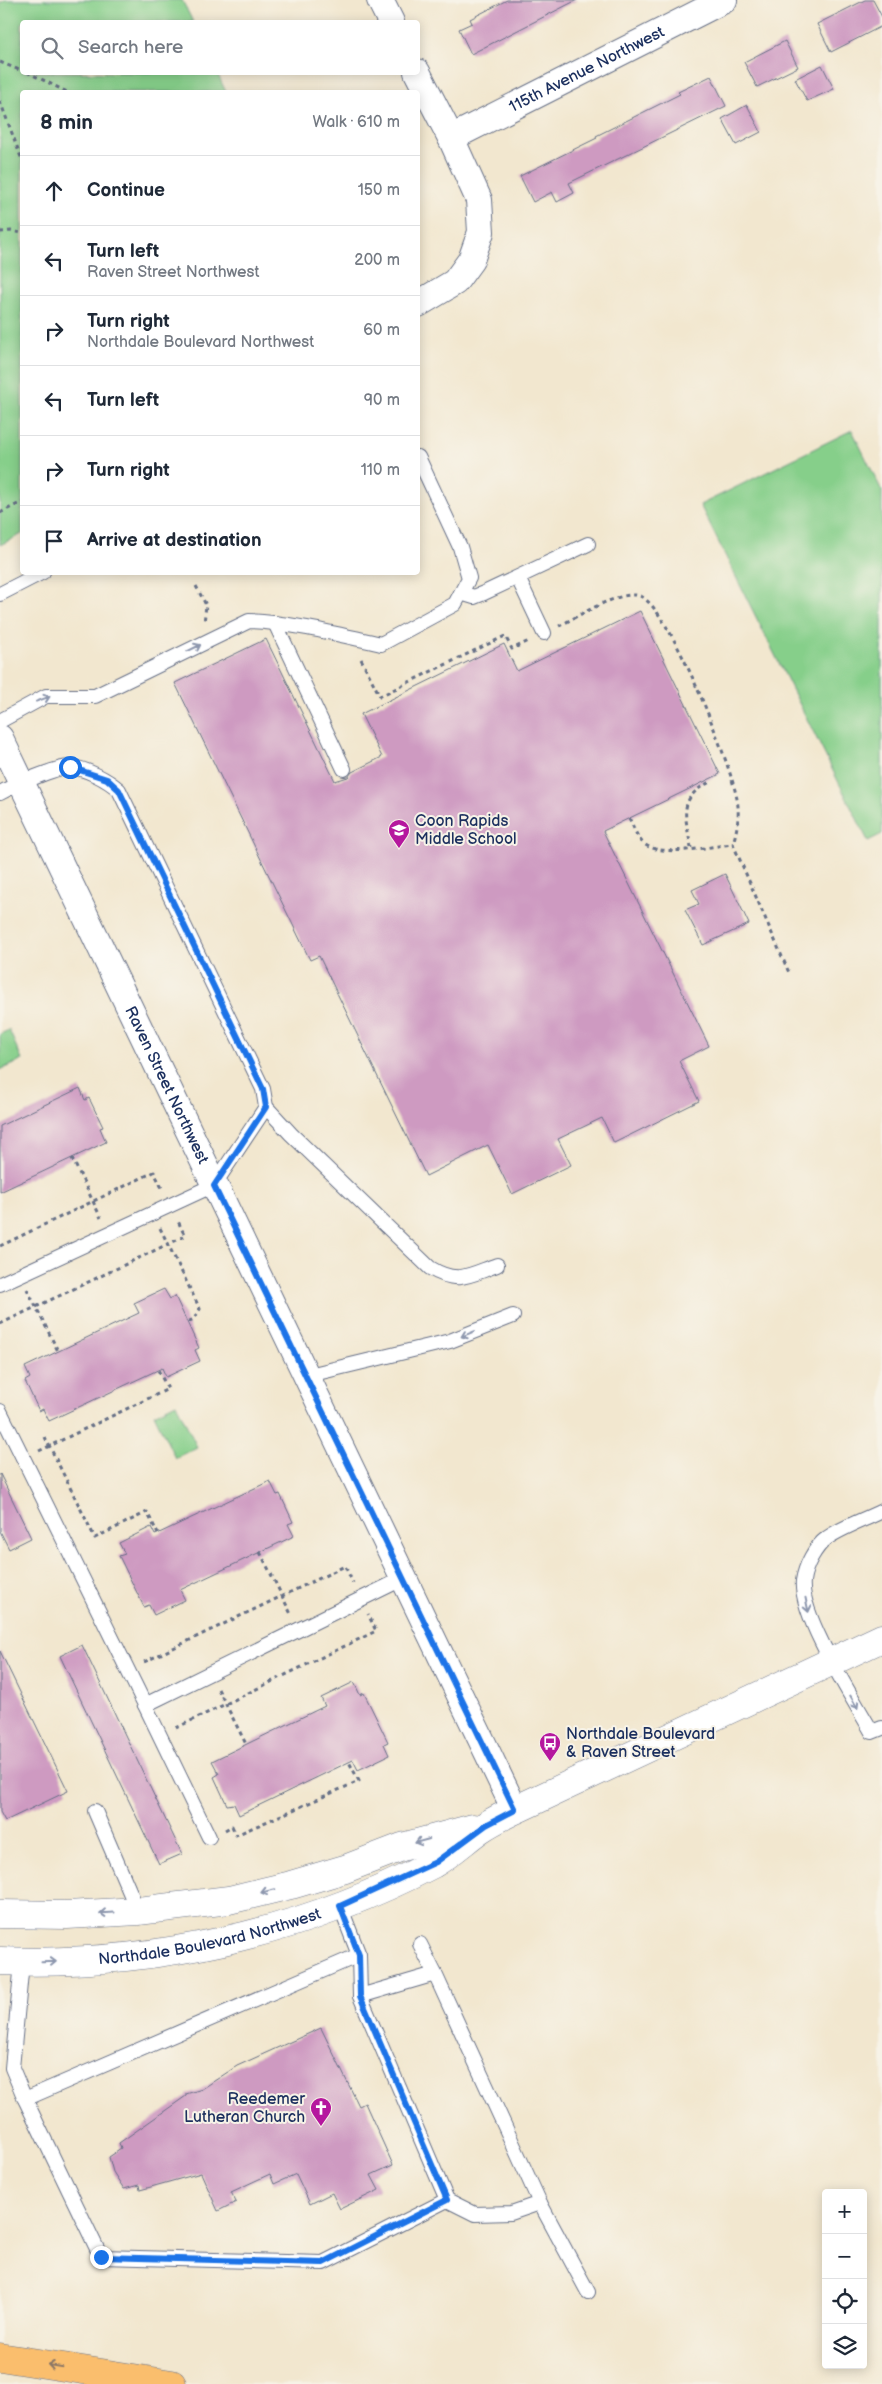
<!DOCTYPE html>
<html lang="en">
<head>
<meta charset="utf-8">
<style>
  :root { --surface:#fff; --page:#f2f2f3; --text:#1f2937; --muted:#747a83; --line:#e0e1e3 }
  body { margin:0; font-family:"Balsamiq Sans",sans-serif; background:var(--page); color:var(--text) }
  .controls { position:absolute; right:15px; bottom:15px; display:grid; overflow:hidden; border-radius:5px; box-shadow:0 2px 12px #0003 }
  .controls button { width:45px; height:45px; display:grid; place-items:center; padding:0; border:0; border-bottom:1px solid var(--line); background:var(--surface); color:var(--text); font:25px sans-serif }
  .stop { position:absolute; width:15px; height:15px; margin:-11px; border:4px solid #1a73e8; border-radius:50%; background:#fff }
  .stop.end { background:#1a73e8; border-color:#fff; box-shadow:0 1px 5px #0008 }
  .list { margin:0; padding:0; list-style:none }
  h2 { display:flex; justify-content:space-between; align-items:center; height:65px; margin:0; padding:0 20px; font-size:21px }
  h2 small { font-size:16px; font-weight:400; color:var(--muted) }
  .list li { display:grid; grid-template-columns:32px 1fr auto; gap:15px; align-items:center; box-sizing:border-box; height:70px; padding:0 20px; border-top:1px solid var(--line) }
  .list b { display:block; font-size:19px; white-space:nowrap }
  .list p { margin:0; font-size:16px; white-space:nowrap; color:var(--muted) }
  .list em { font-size:16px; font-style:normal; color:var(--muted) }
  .icon { flex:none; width:28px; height:28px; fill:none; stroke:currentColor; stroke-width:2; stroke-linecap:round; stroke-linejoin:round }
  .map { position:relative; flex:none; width:882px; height:2384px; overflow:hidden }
  .search { position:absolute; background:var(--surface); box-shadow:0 2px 12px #0003; left:20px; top:20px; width:400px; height:55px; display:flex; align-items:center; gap:12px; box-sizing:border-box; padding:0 18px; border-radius:5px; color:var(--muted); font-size:19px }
  .panel { position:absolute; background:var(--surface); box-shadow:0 2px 12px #0003; left:20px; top:90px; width:400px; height:485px; border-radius:5px }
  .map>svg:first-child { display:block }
  .green { fill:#86cf8a; stroke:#507f74 }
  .building { fill:#ce9ac1 }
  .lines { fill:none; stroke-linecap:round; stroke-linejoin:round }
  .service-casing { stroke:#666f86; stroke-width:16 }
  .minor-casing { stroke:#666f86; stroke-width:28 }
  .tertiary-casing { stroke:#666f86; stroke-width:29 }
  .motorway-casing { stroke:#666f86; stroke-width:29 }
  .path { stroke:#666f86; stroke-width:3; stroke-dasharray:4 4; stroke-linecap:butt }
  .service { stroke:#fff; stroke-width:14 }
  .minor { stroke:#fff; stroke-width:26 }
  .tertiary { stroke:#fff; stroke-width:28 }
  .motorway { stroke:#fabe6d; stroke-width:28 }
  .oneway { stroke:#8d97ae }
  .oneway2 { stroke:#8a7666 }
  .route { stroke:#1a73e8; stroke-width:6 }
  .labels { text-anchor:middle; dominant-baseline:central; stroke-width:4; stroke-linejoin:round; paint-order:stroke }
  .street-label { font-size:16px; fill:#1b2f5e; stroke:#f7f3e8 }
  .poi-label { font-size:16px; fill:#1b2f5e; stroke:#f7f3e8; text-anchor:start }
</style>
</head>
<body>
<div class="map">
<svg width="882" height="2384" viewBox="0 0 882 2384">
  <rect width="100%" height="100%" fill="#f7f3e8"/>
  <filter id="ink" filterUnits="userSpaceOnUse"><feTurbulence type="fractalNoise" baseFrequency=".02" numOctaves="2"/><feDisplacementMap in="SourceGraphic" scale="10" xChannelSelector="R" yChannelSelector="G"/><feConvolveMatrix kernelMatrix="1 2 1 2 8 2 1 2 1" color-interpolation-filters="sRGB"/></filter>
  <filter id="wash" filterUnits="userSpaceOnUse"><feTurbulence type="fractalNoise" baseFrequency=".0096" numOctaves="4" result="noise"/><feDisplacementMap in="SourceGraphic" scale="20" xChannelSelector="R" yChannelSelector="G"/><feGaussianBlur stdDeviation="1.12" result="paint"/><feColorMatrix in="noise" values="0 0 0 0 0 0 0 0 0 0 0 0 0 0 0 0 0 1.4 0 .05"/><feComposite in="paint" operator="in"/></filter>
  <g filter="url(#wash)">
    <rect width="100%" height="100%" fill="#f2e7cf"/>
    <g class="green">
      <polygon points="6,0 182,0 193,22 22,22 22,72 217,73 226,92 22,92 22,534 0,545 0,3"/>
      <polygon points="852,430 882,491 882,834 868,841 700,505"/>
      <polygon points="9,1030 22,1060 0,1070 0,1034"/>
      <polygon points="176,1403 197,1447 175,1458 154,1414"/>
    </g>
    <g id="blocks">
      <g class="building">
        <polygon points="507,0 577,0 471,54 459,29 472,23 470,19"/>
        <polygon points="865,0 873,0 882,17 882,26 831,52 817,24"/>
        <polygon points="785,41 798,67 757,87 744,62"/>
        <polygon points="822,65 834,89 807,101 795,79"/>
        <polygon points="711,76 726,106 569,183 574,193 557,202 552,192 533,202 520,176 597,138 596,136 680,94 678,92"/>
        <polygon points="747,105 761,132 736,145 722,119"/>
        <polygon points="640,611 720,774 603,831 709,1046 679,1061 699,1101 614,1143 602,1118 558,1139 571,1165 512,1194 488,1145 426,1176 319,956 310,960 175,683 266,639 335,781 348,777 352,772 382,757 361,714 504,644 517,671"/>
        <polygon points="725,874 749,924 703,945 685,910 699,904 692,890"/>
        <polygon points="80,1088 85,1100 89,1098 103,1127 100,1128 106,1142 0,1192 0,1126"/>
        <polygon points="164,1289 170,1299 175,1296 199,1348 195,1350 200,1361 166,1377 162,1368 49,1421 43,1409 39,1411 25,1381 30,1378 25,1367 139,1313 134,1303"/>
        <polygon points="0,1474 31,1538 9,1549 0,1531"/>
        <polygon points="270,1481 277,1495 280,1494 293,1522 288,1524 294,1536 180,1590 185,1600 154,1615 149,1605 144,1607 119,1556 125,1554 119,1543 151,1527 155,1535"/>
        <polygon points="82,1645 182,1854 159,1864 60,1656"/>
        <polygon points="0,1651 68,1791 5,1821 0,1812"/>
        <polygon points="354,1682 360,1695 364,1693 388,1742 384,1744 389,1755 358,1770 353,1760 239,1815 234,1804 227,1805 214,1777 219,1774 212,1761 325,1706 321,1698"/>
        <polygon points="321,2028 359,2106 365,2103 393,2165 371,2175 379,2190 340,2209 332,2193 310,2204 296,2174 274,2184 270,2174 231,2192 236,2202 218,2211 201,2173 140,2190 139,2185 124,2189 113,2172 109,2157 121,2149 119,2143 186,2096 186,2094 202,2089 237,2066"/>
      </g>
    </g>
  </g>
  <g filter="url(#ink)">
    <use href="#blocks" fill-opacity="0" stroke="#666f86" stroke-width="1"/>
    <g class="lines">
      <g class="service-casing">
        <g id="service">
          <polyline points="518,578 544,633"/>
          <polyline points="461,593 474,597 484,593 588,544"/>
          <polyline points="0,594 43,572"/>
          <polyline points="275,623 344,769"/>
          <path d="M0,721L46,696H95L249,621C294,623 337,634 381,644L455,604L469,578L460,547L418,457"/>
          <path d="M0,793C13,786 58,766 70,767C86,768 108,780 119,790L263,1089L266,1107L214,1185L0,1284"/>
          <path d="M266,1107L291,1134L430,1268C458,1285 469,1275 497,1265"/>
          <polyline points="305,1376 450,1341 513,1316"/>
          <polyline points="0,1411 145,1705 402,1579"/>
          <path d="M882,1511C864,1520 843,1527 827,1538C815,1547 805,1566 803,1581C799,1615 854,1700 872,1732L882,1728"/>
          <polyline points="145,1705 209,1837"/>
          <polyline points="95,1811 138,1911"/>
          <polyline points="420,1944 435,1974"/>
          <polyline points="22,1962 12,2068 25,2099 359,1955 340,1906"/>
          <polyline points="360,1996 435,1974 540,2203 511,2213 475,2214 447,2200"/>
          <polyline points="25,2099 101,2257 323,2263 447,2200 360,1996 359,1955"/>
          <polyline points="540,2203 588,2292"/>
        </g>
      </g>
      <g class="minor-casing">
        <g id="minor">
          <polyline points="380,0 391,22"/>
          <polyline points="417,72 451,138 479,200 481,232 471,260 455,282 418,304"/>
          <path id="s1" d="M451,138L724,0"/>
          <path id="s2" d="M0,738L515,1810"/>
        </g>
      </g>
      <g class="tertiary-casing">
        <g id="tertiary">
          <polyline points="0,1914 67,1915 138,1911 229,1900 291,1885 345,1869 402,1847 473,1828"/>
          <path id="s3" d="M0,1961C150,1967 300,1934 433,1864C449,1855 464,1841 479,1830C490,1822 503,1816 515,1810L882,1638"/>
        </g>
      </g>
      <g class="motorway-casing">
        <polyline id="motorway" points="0,2357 172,2384"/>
      </g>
      <g class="path">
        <polyline points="0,62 22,71"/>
        <polyline points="27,72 67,92"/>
        <polyline points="0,101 22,160"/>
        <polyline points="0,232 11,231 22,233"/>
        <polyline points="0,513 22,502"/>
        <polyline points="196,586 206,605 204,623"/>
        <path d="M559,626C577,617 621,589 640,596C670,607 731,765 737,799C740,815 737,829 733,844"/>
        <polyline points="361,659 380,696 505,636 512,649 529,641"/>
        <path d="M629,818C633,825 636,836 642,842C658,859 711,846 733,844L790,975"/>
        <path d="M691,848C686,816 676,799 710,782"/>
        <polyline points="72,1158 101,1218"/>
        <polyline points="160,1228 200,1309 194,1319 187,1322"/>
        <polyline points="0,1246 154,1172 163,1190"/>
        <polyline points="27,1289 58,1351"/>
        <polyline points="0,1324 185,1236 178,1221"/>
        <polyline points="45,1437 95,1538 147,1512 158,1534"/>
        <polyline points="39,1451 168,1389 158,1370"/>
        <polyline points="260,1552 291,1614"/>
        <polyline points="144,1662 345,1566 353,1583"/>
        <polyline points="218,1689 246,1744"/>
        <polyline points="176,1728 376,1631 368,1614"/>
        <polyline points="225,1830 232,1826 236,1835 359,1781 349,1762"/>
      </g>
      <use href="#service" class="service"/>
      <use href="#minor" class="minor"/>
      <use href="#tertiary" class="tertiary"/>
      <use href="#motorway" class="motorway"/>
    </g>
    <defs><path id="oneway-shaft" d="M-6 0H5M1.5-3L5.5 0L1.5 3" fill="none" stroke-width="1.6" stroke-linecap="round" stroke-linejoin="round" transform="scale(1.25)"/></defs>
    <g class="oneway">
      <use href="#oneway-shaft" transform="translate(194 648) rotate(-26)"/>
      <use href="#oneway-shaft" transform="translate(43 699) rotate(-20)"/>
      <use href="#oneway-shaft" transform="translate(468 1334) rotate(158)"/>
      <use href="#oneway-shaft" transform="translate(807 1605) rotate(78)"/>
      <use href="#oneway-shaft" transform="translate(854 1702) rotate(60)"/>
      <use href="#oneway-shaft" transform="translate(422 1841) rotate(165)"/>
      <use href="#oneway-shaft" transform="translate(268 1891) rotate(167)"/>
      <use href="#oneway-shaft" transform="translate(107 1913) rotate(177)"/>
      <use href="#oneway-shaft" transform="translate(49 1962) rotate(-2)"/>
    </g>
    <use class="oneway2" href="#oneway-shaft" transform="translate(55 2366) rotate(-171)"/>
  </g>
  <g class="lines" filter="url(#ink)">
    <polyline class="route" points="70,767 107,779 119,790 263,1089 266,1107 214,1186 515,1810 486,1825 436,1862 340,1906 359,1955 360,1996 447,2200 323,2263 101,2257"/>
  </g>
  <defs>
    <g id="school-pin" transform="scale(1.125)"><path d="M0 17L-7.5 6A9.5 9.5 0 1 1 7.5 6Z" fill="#b5179e" stroke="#f7f3e8"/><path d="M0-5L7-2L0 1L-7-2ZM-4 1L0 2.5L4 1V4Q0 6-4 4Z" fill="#fff"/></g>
    <g id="bus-pin" transform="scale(1.125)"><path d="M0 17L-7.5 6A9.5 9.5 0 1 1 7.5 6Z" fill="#b5179e" stroke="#f7f3e8"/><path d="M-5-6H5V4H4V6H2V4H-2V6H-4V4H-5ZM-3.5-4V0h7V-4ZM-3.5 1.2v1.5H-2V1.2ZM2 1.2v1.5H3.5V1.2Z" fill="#fff"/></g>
    <g id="church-pin" transform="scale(1.125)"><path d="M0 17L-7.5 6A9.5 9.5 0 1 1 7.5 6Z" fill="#b5179e" stroke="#f7f3e8"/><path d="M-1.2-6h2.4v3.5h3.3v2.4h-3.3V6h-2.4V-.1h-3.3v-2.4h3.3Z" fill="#fff"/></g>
  </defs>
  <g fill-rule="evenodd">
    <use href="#school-pin" x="399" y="830"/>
    <use href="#bus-pin" x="550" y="1743"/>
    <use href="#church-pin" x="321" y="2108"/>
  </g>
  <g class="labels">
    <g class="street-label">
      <text stroke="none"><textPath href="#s1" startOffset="152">115th Avenue Northwest</textPath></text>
      <text stroke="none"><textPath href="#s2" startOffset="385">Raven Street Northwest</textPath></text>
      <text stroke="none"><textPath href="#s3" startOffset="212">Northdale Boulevard Northwest</textPath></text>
    </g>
    <g class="poi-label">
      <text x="415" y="821">Coon Rapids<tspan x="415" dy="18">Middle School</tspan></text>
      <text x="566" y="1734">Northdale Boulevard<tspan x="566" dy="18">&amp; Raven Street</tspan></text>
      <text x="305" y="2099" text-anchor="end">Reedemer<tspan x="305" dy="18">Lutheran Church</tspan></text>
    </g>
  </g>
</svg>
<div class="controls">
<button>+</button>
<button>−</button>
<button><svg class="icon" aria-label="locate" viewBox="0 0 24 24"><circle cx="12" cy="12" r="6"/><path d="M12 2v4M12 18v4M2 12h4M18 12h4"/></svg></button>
<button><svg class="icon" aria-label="layers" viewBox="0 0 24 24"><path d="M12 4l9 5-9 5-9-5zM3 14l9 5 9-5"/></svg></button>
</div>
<div class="stop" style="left:70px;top:767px"></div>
<div class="stop end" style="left:101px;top:2257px"></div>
<div class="search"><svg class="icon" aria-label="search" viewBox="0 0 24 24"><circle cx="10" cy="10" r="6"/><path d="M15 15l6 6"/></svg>Search here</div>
<section class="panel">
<h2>8 min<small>Walk · 610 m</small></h2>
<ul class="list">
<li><svg class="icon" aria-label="ahead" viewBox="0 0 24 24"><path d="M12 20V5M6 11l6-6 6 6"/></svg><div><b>Continue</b></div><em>150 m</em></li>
<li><svg class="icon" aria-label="left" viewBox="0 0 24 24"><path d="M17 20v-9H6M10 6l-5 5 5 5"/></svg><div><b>Turn left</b><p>Raven Street Northwest</p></div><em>200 m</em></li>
<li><svg class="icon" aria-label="right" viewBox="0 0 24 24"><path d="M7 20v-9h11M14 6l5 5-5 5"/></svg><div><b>Turn right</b><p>Northdale Boulevard Northwest</p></div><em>60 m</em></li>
<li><svg class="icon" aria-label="left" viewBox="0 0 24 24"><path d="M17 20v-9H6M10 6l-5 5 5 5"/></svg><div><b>Turn left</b></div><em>90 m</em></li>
<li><svg class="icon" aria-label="right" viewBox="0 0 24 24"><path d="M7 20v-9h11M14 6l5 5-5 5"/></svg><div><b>Turn right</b></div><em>110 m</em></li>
<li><svg class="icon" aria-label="arrive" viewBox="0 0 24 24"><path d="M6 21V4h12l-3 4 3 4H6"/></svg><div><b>Arrive at destination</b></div></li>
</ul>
</section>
</div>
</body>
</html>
